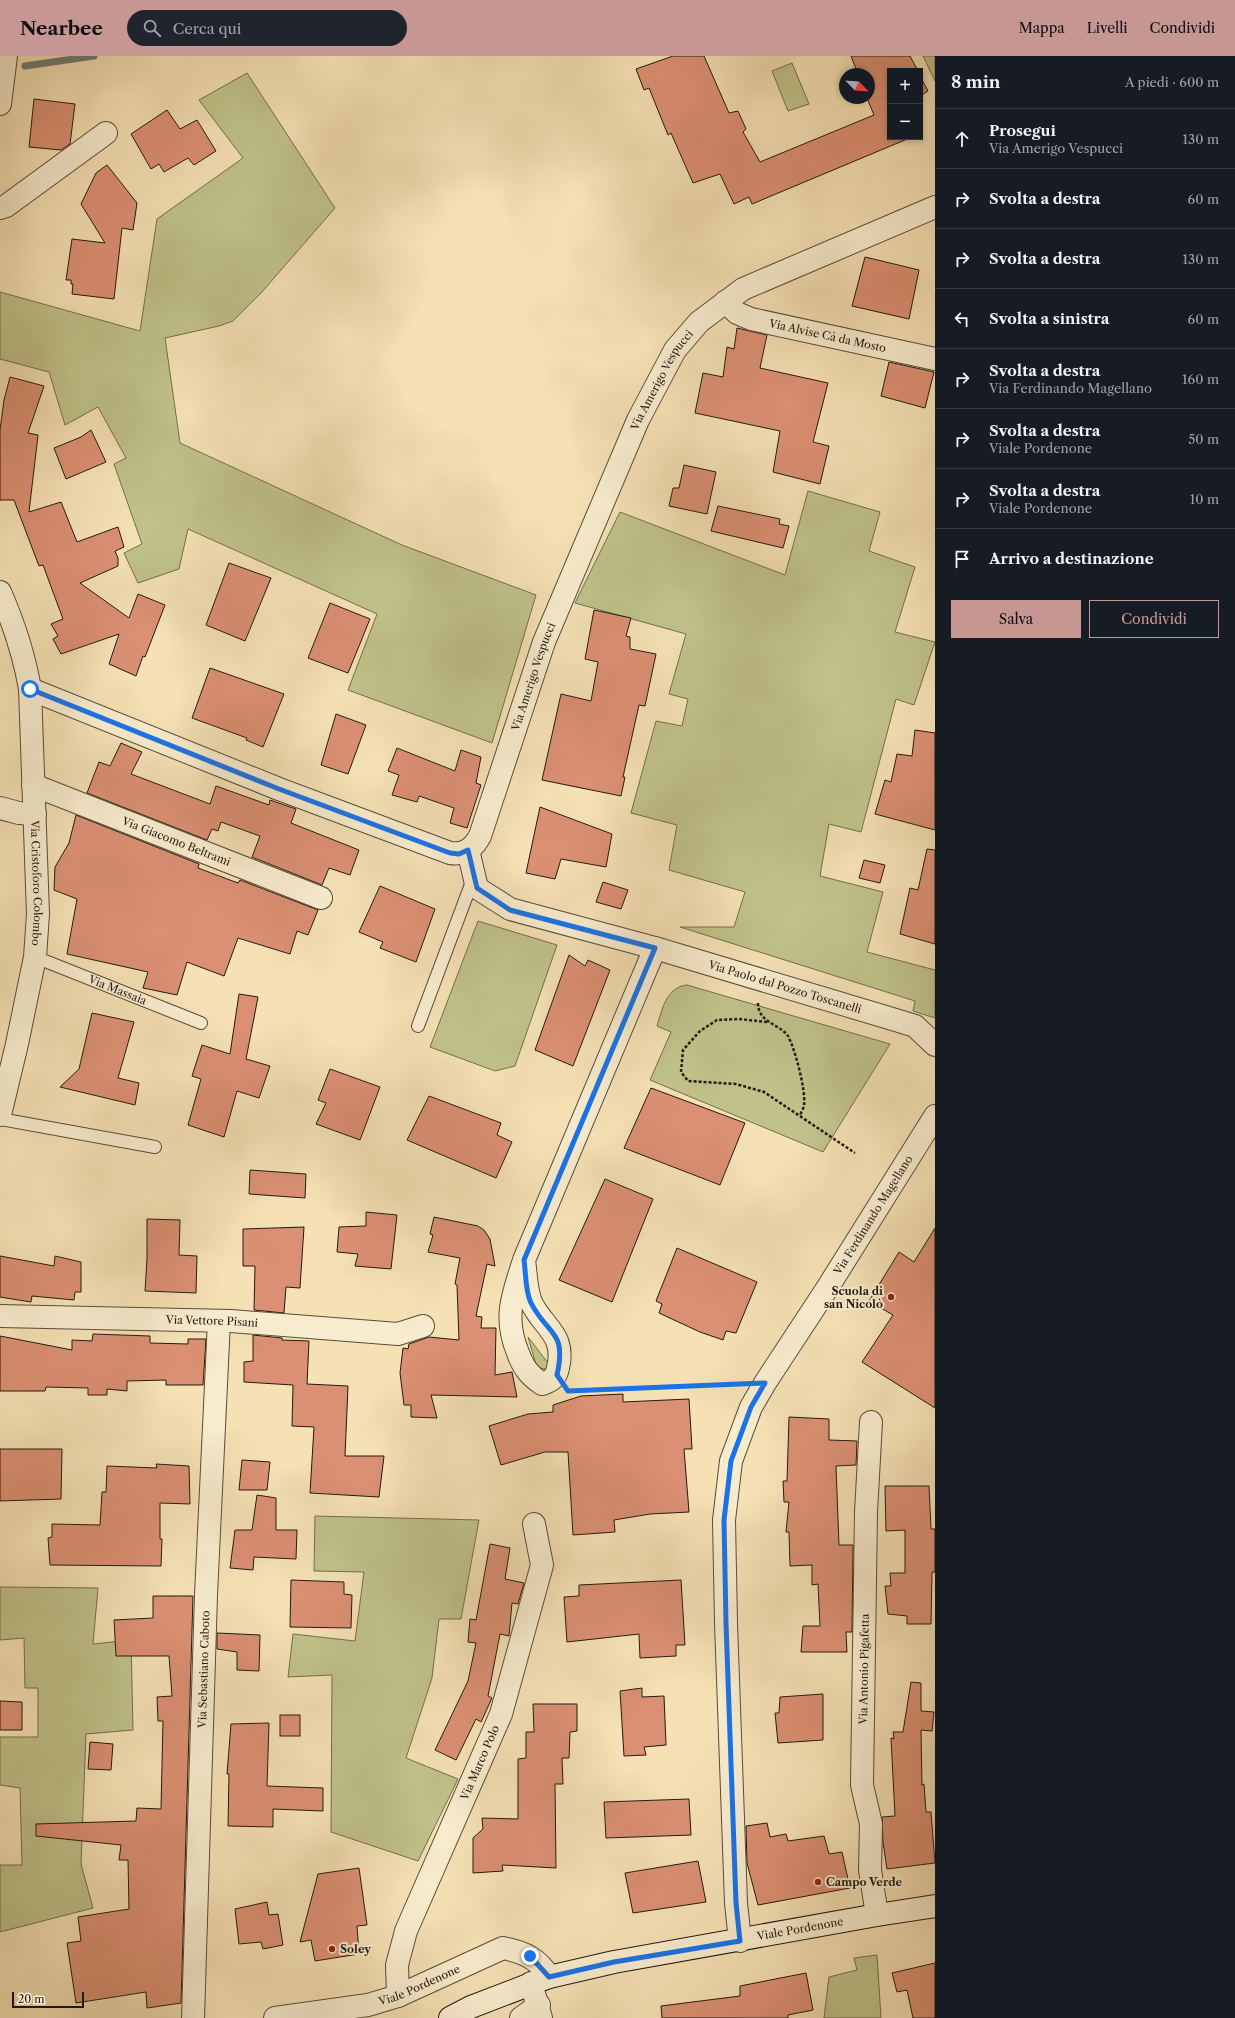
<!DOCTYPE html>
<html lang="it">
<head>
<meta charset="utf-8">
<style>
  :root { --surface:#171b24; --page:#20242c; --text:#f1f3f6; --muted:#9ea1a6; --line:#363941; --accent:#c59692 }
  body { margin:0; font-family:"Libre Caslon Text",serif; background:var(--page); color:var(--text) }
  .controls { position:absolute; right:12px; top:12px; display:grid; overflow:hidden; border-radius:0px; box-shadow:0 2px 6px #0003 }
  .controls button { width:36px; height:36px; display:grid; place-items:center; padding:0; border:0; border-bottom:1px solid var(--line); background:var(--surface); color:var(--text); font:20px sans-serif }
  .compass { position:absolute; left:839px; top:12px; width:36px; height:36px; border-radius:50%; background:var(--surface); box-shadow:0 2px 6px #0003; rotate:115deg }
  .scale { position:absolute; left:12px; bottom:10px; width:72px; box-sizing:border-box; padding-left:4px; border:2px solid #231a11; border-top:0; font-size:11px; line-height:14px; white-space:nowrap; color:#231a11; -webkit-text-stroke:3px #f8ecce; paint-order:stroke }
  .stop { position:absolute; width:12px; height:12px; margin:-9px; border:3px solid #1a73e8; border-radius:50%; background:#fff }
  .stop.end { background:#1a73e8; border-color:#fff; box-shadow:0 1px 4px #0008 }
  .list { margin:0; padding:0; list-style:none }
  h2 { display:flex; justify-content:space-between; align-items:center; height:52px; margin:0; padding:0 16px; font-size:17px }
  h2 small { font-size:13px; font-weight:400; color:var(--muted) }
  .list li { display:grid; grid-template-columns:26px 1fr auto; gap:12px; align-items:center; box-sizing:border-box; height:60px; padding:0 16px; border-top:1px solid var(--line) }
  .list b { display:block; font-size:15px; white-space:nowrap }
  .list p { margin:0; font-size:13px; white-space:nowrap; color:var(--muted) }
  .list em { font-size:13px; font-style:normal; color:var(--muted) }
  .actions { display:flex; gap:8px; padding:12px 16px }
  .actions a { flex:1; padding:9px 0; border:1px solid var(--accent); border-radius:0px; text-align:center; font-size:14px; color:var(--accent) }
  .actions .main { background:var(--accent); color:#111 }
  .icon { flex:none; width:22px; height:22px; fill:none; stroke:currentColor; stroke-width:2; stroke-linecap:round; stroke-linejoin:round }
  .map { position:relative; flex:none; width:935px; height:1962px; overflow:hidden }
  header { display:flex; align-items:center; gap:24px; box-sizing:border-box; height:56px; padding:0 20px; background:var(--accent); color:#111 }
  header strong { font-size:19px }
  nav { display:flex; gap:22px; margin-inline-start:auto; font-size:14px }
  .search { width:280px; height:36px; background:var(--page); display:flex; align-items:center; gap:10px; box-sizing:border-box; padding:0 14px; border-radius:22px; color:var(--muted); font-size:15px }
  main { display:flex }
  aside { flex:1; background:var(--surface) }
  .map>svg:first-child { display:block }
  .green { fill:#c0c28a; stroke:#726e4e }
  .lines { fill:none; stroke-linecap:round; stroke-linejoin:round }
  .stream { stroke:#6f7b75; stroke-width:7 }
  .building { fill:#db9073; stroke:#231a11 }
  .lane-casing { stroke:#584c3a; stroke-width:14 }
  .street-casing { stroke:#584c3a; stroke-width:24 }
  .secondary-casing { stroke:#231a11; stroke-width:24 }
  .path { stroke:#231a11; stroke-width:2.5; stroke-dasharray:3 2; stroke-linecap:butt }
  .lane { stroke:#f8ecce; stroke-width:12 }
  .street { stroke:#f8ecce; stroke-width:22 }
  .secondary { stroke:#f8ecce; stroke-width:22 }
  .route { stroke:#1a73e8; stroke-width:5 }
  .poi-dot { fill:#8f2418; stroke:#f8ecce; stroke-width:1.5 }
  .labels { text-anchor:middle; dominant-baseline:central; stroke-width:4; stroke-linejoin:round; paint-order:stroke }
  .street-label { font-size:11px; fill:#231a11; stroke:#f8ecce }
  .poi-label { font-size:11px; font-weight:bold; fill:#231a11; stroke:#f8ecce; text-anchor:start }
</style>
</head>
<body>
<header>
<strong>Nearbee</strong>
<div class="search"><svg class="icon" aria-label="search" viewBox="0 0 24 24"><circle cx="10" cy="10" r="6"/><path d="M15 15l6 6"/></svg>Cerca qui</div>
<nav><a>Mappa</a><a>Livelli</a><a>Condividi</a></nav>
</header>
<main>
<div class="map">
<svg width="935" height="1962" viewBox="0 0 935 1962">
  <rect width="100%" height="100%" fill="#f5e1b4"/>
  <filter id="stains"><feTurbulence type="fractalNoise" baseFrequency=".005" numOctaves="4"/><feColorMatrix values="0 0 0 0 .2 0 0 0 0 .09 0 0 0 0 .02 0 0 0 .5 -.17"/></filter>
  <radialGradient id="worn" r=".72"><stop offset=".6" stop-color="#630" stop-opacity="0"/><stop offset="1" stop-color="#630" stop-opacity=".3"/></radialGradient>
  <g class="green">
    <polygon points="923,0 935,0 935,25"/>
    <polygon points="792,7 809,48 788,55 772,15"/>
    <polygon points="247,17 335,152 261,237 233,265 219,270 165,282 180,387 402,489 536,539 492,687 348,634 377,558 188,473 179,513 138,527 124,497 142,488 114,408 126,402 98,351 65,369 49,316 0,303 0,236 140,275 157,163 243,102 199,44"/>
    <polygon points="808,435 880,456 869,495 915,511 895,576 935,586 914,649 896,643 861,776 829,768 820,820 883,836 867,896 935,914 935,962 913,955 915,945 680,871 734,871 745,836 669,814 677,769 631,757 656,665 682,670 688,643 669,638 686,578 575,547 620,456 785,519"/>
    <polygon points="478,865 557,889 515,1010 495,1015 430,991"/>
    <path d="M687,929L890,988L823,1096L650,1024L671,976L657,970C662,954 666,931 687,929Z"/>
    <polygon points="528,1281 548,1307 546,1313 537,1312"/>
    <polygon points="315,1460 479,1464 461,1563 439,1563 432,1622 406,1702 458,1723 418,1805 331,1776 332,1619 288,1621 293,1578 355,1585 364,1516 314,1515"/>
    <polygon points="0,1531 98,1532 93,1588 131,1584 133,1674 86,1678 81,1808 93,1852 0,1876 0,1809 22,1809 20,1732 0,1729 0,1681 38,1681 38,1632 25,1632 24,1582 0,1584"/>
    <polygon points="877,1899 881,1962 824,1962 829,1921 857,1914 854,1902"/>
  </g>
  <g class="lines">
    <polyline class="stream" points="25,10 94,0"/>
  </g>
  <g class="building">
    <polygon points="673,0 704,0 729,57 738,55 746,73 743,76 760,106 874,59 867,42 869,42 869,18 858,18 851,0 910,0 918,15 890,15 890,81 912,81 752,148 749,141 734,148 720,118 693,127 671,77 668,79 649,32 644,34 636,13"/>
    <polygon points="920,20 928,35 920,40"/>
    <polygon points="34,43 75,48 70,88 61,94 29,91"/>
    <polygon points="167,54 180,73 197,64 216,95 194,109 188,102 164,116 159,108 151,113 131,78"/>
    <polygon points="107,109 137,147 133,174 122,172 114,243 72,238 73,228 71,228 71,224 66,224 72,183 105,187 81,148 96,117"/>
    <polygon points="865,201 919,214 909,263 852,250"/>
    <polygon points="737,272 767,279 760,312 828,327 813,386 829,390 820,428 773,416 780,375 695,357 703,317 723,321 727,291 734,293"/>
    <polygon points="889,306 934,316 925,352 881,340"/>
    <polygon points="10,321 44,330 28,377 38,379 29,456 61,446 77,486 118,471 124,491 115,495 118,502 118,510 80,527 129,562 138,538 165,549 145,601 143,600 136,620 109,608 119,578 61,598 53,583 58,580 51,568 63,563 43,509 39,510 14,444 0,444 0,374 4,344"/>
    <polygon points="91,374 106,406 66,423 54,392 81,381"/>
    <polygon points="684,409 716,416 707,458 669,450 673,432 679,432"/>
    <polygon points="718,450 780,463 779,468 789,470 783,492 711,475"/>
    <polygon points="229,507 271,522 245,585 206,569"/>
    <polygon points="330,547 370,563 348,617 308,602"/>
    <polygon points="594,554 631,562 626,580 630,581 630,593 656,598 645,650 639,649 623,721 625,721 621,740 542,724 561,638 591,645 598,606 585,603"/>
    <polygon points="210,612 284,638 263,691 246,684 247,682 192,662"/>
    <polygon points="336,658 366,669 348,718 321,709"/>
    <polygon points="915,674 935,677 935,774 875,758 885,724 891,726 897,698 912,700"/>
    <polygon points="121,687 142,696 131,718 210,748 216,730 269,749 270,744 296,753 291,767 359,794 350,819 329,812 322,829 252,801 260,780 221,766 218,775 212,773 207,784 87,737 99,706 110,710"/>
    <polygon points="397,692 455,715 461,694 481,701 476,727 481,729 467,772 450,767 454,752 419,740 417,746 392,739 399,719 388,715"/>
    <polygon points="540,751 612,778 606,811 561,803 555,823 526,817"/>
    <polygon points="76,759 199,808 198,812 238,827 240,824 318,854 308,879 297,875 290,898 238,882 224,920 187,906 177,939 143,932 148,916 67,898 77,843 54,834 55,811 69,787"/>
    <polygon points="927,793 935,794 935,888 900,878 910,832 918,834"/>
    <polygon points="864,804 885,809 880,827 859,822"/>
    <polygon points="603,826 628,834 621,853 596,846"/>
    <polygon points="380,830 435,853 416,906 380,892 383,886 359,876"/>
    <polygon points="569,899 585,910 588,904 610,914 573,1010 535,994"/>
    <polygon points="239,938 258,941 246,1003 270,1010 259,1042 237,1035 224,1081 188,1069 201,1023 192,1020 202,989 230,998"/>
    <polygon points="92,957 134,966 118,1022 139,1027 135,1049 60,1031 79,1013"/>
    <polygon points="330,1013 380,1031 360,1084 316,1068 326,1047 318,1044"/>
    <polygon points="651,1032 745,1067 720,1129 624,1092"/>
    <polygon points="429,1040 501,1067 497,1079 512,1086 496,1122 407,1084"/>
    <polygon points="250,1114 306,1118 305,1142 249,1138"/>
    <polygon points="605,1123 653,1143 612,1246 559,1224"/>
    <polygon points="366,1156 397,1159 391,1213 355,1210 358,1198 337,1196 339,1171 366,1170"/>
    <polygon points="434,1161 478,1170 484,1174 490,1183 495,1210 487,1208 476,1260 482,1261 481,1272 496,1272 495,1319 512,1316 517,1341 431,1339 437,1362 411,1361 411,1349 404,1349 400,1317 403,1292 408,1293 409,1288 429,1281 459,1284 457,1229 455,1228 460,1202 428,1196 433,1179 430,1178"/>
    <polygon points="147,1163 180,1164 179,1199 197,1200 196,1237 145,1235 147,1202"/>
    <polygon points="304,1171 300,1232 286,1231 284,1257 254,1254 255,1210 243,1210 243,1173"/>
    <polygon points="935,1172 935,1352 862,1306 893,1259 869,1245 899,1196 914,1206"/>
    <polygon points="677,1192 757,1226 736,1277 726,1275 723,1284 700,1276 659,1257 662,1248 656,1245"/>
    <polygon points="0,1200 54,1210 55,1200 81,1206 81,1236 75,1236 74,1244 32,1240 31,1246 0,1241"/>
    <polygon points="93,1278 150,1280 150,1287 188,1288 188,1283 206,1283 203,1329 166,1329 166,1324 127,1325 127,1335 107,1333 107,1339 88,1339 88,1332 46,1331 45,1335 0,1335 0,1280 72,1294 72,1284 92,1285"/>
    <polygon points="253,1279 282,1282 282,1284 309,1285 307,1328 348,1330 345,1400 384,1400 379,1441 310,1437 314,1371 292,1370 293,1329 244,1326 244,1306 253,1305"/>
    <polygon points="623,1338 623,1346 689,1343 692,1393 684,1393 689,1456 650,1458 614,1464 615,1476 573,1479 568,1396 545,1396 501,1409 489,1370 528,1358 553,1356 553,1349 581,1340"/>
    <polygon points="789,1361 829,1363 829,1384 857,1385 856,1409 836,1410 839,1489 853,1489 852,1576 846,1576 847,1596 801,1596 803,1570 820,1570 818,1528 812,1529 812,1509 790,1510 789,1476 786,1476 789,1446 784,1446 783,1425 787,1425"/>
    <polygon points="0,1393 62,1393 61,1443 0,1445"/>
    <polygon points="242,1404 270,1406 267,1434 239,1434"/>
    <polygon points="156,1408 189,1410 190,1448 160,1447 160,1483 162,1483 161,1510 50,1509 48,1482 52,1481 52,1468 100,1469 102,1436 106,1436 107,1410 157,1412"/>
    <polygon points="885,1430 929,1430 931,1473 935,1473 935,1516 932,1516 931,1568 907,1568 907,1560 888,1558 885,1530 891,1530 890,1517 905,1517 905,1474 886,1475"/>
    <polygon points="257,1439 276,1442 276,1474 297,1474 296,1503 254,1501 253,1514 230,1512 235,1474 252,1474"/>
    <polygon points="490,1488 510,1492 505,1523 524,1527 518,1548 512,1547 509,1580 500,1578 488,1640 492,1642 481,1666 476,1663 456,1704 435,1694 468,1625 476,1587 468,1586 470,1563 476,1564"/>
    <polygon points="291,1524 344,1526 344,1538 352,1539 351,1572 290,1571"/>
    <polygon points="681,1524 685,1589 676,1589 676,1600 640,1602 639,1578 567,1586 564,1541 579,1540 579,1529"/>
    <polygon points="153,1540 193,1540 181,1947 147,1952 146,1936 76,1947 67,1887 81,1885 78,1861 129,1853 128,1804 119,1804 121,1789 36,1780 36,1768 136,1765 137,1752 161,1753 163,1665 158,1665 157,1641 172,1640 169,1600 116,1600 114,1564 153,1562"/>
    <polygon points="217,1577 260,1579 259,1615 237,1614 237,1596 217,1593"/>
    <polygon points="911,1626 921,1627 921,1655 934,1656 932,1675 921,1674 922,1729 924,1728 926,1756 931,1756 935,1807 887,1813 883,1786 882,1761 895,1760 891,1682 894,1683 893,1676 903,1676"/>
    <polygon points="642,1632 642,1641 664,1640 666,1689 644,1691 646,1699 624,1700 620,1635"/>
    <polygon points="823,1638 823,1684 778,1687 775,1657 779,1657 780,1641"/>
    <polygon points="0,1645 22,1646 22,1674 0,1674"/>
    <polygon points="533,1648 577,1648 577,1675 570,1676 569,1702 562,1702 563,1728 555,1728 556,1812 502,1809 503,1815 473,1817 473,1782 483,1773 482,1762 518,1763 518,1703 526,1702 526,1676 534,1676"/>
    <rect x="280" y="1659" width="20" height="21"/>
    <polygon points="269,1667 267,1730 323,1732 323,1755 273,1753 273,1771 228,1770 229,1718 227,1718 231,1668"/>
    <polygon points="90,1686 113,1688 111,1714 88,1713"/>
    <polygon points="689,1743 691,1779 606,1782 604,1746"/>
    <polygon points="767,1767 770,1781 786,1778 788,1785 824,1780 829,1798 842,1796 850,1832 758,1849 747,1807 746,1770"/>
    <polygon points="698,1805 706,1846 633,1857 625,1817"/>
    <polygon points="359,1812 367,1869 357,1870 359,1898 315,1905 311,1884 300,1886 318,1818"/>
    <polygon points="267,1846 269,1859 278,1858 283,1889 263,1893 261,1886 239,1888 235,1853"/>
    <polygon points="935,1907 935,1962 913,1962 907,1934 897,1936 892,1917"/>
    <polygon points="806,1917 813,1954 788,1959 788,1962 662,1962 661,1950 740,1940 740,1930"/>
  </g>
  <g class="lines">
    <g class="lane-casing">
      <g id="lane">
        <path id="s1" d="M35,901L201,967"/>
        <polyline points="418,970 473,823"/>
        <polyline points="0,1063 155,1091"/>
      </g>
    </g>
    <g class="street-casing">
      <g id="street">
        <polyline points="0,48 6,0"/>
        <polyline points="0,152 6,150 106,77"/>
        <path id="s2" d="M725,246L737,257L751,263L935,303"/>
        <path id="s3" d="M0,536C14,568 24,598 30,633L38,858L35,901L17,988L0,1059"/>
        <path id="s4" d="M30,633L279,733L450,797C464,799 473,793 480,780L544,586L638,364L675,294L699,266L743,233L935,151"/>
        <path id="s5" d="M33,729L321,842"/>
        <polyline points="0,752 19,757 35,758"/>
        <path id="s6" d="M468,794L477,832L510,853L655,892L899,965L915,970L935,989"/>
        <path d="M524,1204C526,1217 526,1234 531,1246C543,1272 566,1278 558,1312C556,1322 551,1325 542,1328C529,1319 523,1311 518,1297C503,1261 513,1239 524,1204L655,892"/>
        <path id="s7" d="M0,1260L231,1265L398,1278L423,1270"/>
        <polyline points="871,1366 866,1456 862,1729 871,1768 870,1814 877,1859"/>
        <path id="s8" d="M740,1885L736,1847L726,1567L724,1464L731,1405L751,1351L765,1327L828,1231L935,1060"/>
        <polyline points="531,1927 541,1962"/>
        <path id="s9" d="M398,1940L397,1909L406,1875L501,1658L542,1509L534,1468"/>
        <path id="s10" d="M193,1962L206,1539L219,1265"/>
        <path id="s11" d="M275,1962L368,1949L398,1940L503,1892C523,1896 538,1902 549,1921"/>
        <polyline points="521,1962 539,1949"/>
      </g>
    </g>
    <g class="secondary-casing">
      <g id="secondary">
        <path id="s12" d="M450,1962L471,1951L549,1921L614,1906L877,1859L935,1850"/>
      </g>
    </g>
    <g class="path">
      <path d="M758,947C758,967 780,968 788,980C795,993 806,1034 804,1049C804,1052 801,1056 800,1060"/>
      <polyline points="767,966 739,963 717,964 700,975 683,994 681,1016 688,1025 736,1028 764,1036 855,1097"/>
      <polyline points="572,1335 737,1328"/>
    </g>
    <use href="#lane" class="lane"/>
    <use href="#street" class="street"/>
    <use href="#secondary" class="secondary"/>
  </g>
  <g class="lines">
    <path class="route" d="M30,633L279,733L450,797L459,798L468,794L477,832L510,854L655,892L524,1204C526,1217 525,1235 531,1247C548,1280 567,1274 557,1319L568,1335L765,1327L751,1351L731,1405L724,1464L726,1567L736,1847L740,1885L614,1906L549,1921L530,1900"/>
  </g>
  <g class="poi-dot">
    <circle cx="891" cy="1241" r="4"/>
    <circle cx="818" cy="1826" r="4"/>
    <circle cx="332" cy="1893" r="4"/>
  </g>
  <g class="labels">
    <g class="street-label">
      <text stroke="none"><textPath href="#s2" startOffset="110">Via Alvise Cà da Mosto</textPath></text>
      <text stroke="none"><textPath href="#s4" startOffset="980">Via Amerigo Vespucci</textPath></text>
      <text stroke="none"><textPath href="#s4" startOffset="656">Via Amerigo Vespucci</textPath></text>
      <text stroke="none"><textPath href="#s5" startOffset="154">Via Giacomo Beltrami</textPath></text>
      <text stroke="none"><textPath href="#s3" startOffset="296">Via Cristoforo Colombo</textPath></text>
      <text stroke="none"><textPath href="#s6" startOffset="364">Via Paolo dal Pozzo Toscanelli</textPath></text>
      <text stroke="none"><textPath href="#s1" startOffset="89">Via Massaia</textPath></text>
      <text stroke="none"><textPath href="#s8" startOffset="766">Via Ferdinando Magellano</textPath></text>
      <text stroke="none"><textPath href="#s7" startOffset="212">Via Vettore Pisani</textPath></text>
      <text transform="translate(864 1613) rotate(-89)">Via Antonio Pigafetta</text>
      <text stroke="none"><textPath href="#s10" startOffset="349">Via Sebastiano Caboto</textPath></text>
      <text stroke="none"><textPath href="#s9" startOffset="250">Via Marco Polo</textPath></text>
      <text stroke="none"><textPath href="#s12" startOffset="363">Viale Pordenone</textPath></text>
      <text stroke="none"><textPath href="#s11" startOffset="149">Viale Pordenone</textPath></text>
    </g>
    <g class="poi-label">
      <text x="883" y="1235" text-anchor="end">Scuola di<tspan x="883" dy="13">san Nicolò</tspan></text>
      <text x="826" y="1826">Campo Verde</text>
      <text x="340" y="1893">Soley</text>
    </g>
  </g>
  <rect width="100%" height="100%" filter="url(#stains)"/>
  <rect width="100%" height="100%" fill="url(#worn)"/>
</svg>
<div class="controls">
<button>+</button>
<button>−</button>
</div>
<svg class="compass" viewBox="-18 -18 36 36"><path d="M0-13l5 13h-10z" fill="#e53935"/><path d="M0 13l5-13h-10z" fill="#9ea1a6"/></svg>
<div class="scale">20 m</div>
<div class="stop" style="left:30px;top:633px"></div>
<div class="stop end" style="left:530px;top:1900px"></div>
</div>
<aside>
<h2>8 min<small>A piedi · 600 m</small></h2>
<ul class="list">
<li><svg class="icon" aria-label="ahead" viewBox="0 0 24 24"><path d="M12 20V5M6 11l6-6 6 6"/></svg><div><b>Prosegui</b><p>Via Amerigo Vespucci</p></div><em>130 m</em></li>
<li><svg class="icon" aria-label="right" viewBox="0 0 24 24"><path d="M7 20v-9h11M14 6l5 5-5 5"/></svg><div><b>Svolta a destra</b></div><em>60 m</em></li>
<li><svg class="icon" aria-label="right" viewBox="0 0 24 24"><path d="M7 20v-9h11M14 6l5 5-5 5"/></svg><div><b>Svolta a destra</b></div><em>130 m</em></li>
<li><svg class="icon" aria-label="left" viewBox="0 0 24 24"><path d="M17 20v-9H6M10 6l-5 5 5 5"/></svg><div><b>Svolta a sinistra</b></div><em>60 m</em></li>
<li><svg class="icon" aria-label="right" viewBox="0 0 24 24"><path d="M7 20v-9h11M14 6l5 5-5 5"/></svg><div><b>Svolta a destra</b><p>Via Ferdinando Magellano</p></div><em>160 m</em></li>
<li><svg class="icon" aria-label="right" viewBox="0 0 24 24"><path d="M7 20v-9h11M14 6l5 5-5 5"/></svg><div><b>Svolta a destra</b><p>Viale Pordenone</p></div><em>50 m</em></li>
<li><svg class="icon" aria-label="right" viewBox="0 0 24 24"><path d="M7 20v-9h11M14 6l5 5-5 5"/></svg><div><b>Svolta a destra</b><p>Viale Pordenone</p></div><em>10 m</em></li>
<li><svg class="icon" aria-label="arrive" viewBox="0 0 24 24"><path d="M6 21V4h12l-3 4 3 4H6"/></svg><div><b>Arrivo a destinazione</b></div></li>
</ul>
<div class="actions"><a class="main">Salva</a><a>Condividi</a></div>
</aside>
</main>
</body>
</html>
